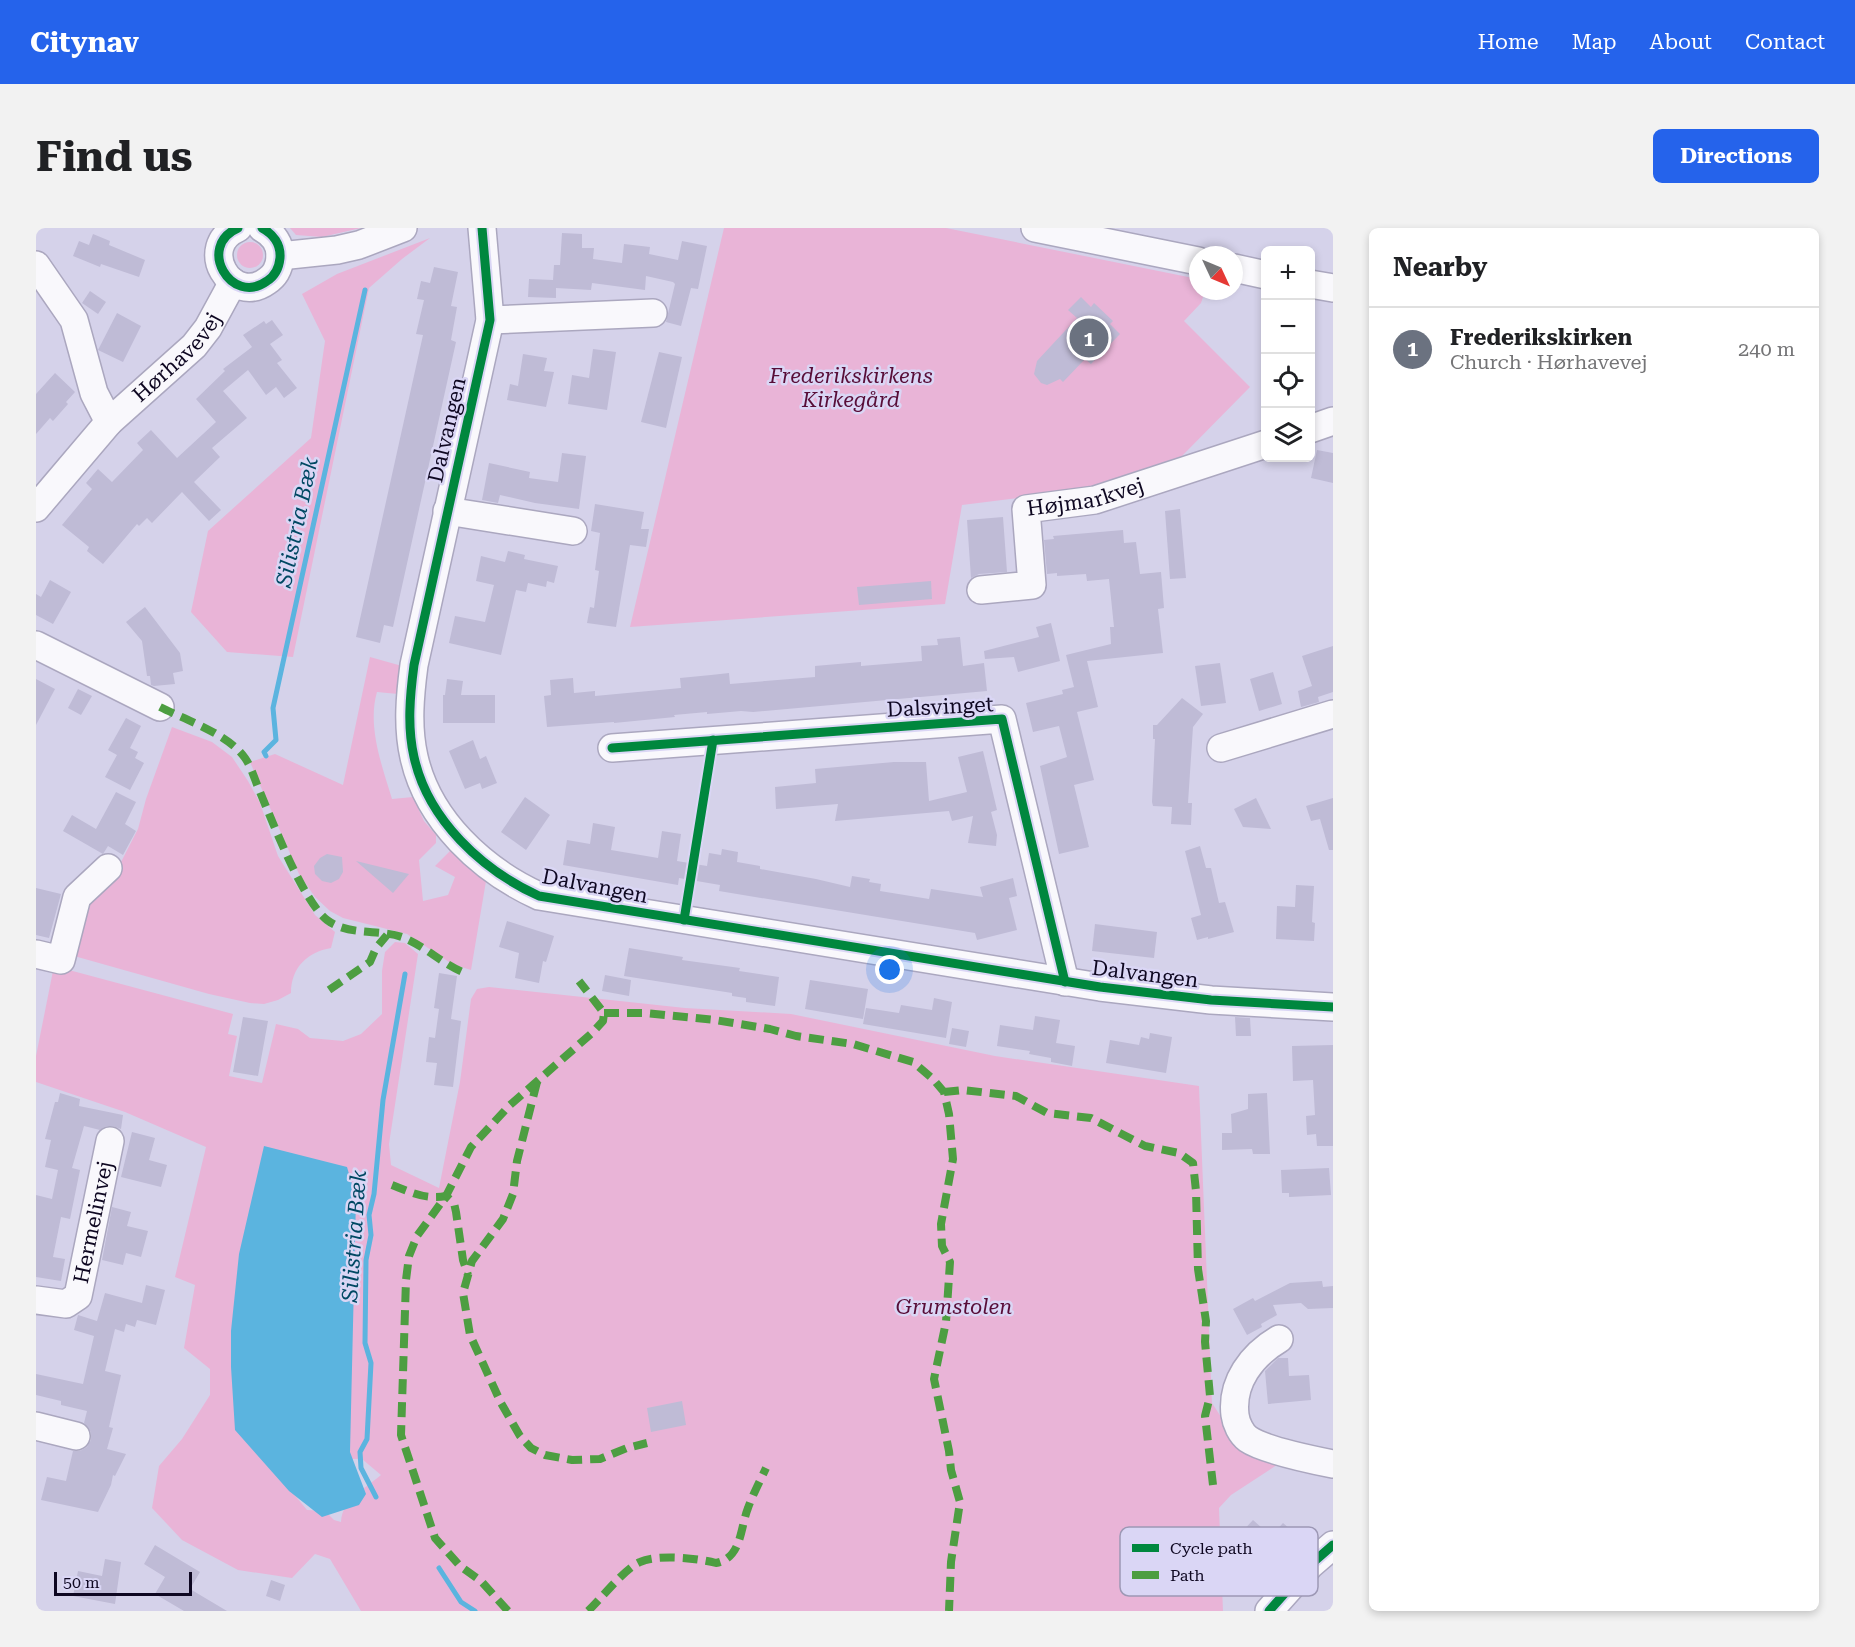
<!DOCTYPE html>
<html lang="en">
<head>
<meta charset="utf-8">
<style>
  :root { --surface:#fff; --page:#f2f2f2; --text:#202124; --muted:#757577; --line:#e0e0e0; --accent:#2563eb }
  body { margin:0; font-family:"Roboto Serif",serif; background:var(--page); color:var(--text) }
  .controls { position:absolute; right:18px; top:18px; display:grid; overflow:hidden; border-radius:9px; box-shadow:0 3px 9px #0003 }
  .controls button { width:54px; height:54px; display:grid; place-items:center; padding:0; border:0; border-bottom:2px solid var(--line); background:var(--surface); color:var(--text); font:30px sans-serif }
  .compass { position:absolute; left:1153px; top:18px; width:54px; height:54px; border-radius:50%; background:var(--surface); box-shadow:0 3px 9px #0003; rotate:134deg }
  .scale { position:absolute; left:18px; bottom:15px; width:138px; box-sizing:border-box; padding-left:6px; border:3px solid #0e0721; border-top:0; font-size:16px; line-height:21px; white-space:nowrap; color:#0e0721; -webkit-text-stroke:4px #dad6f5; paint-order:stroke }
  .you { position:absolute; left:854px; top:742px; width:21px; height:21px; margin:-15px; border:4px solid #fff; border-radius:50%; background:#1a73e8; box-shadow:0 0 0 9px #1a73e833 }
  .badge { display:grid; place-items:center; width:39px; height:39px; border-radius:50%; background:var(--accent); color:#fff; font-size:20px; font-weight:700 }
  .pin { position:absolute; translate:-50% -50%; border:3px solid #fff; box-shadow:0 2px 6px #0006 }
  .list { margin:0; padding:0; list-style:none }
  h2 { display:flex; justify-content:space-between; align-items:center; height:78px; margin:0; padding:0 24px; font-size:26px }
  h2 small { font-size:20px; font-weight:400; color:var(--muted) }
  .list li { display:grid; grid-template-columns:39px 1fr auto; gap:18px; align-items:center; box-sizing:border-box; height:84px; padding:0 24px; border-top:2px solid var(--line) }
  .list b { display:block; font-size:22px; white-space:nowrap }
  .list p { margin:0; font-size:20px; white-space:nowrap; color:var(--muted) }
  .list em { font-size:20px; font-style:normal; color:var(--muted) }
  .icon { flex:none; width:33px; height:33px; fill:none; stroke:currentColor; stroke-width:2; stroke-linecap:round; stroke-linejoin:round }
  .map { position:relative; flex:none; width:1297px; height:1383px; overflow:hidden; border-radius:9px }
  header { display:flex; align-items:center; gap:36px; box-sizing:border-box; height:84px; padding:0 30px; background:var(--accent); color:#fff }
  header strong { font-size:28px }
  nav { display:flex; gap:33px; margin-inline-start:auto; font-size:21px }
  .intro { display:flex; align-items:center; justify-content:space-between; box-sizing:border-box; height:144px; padding:0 36px }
  h1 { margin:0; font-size:42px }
  .button { padding:15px 27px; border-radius:9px; background:var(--accent); color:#fff; font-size:21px; font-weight:700 }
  main { display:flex; gap:36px; padding:0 36px }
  aside { flex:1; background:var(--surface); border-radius:9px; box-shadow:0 3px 9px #0003 }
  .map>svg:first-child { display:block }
  .green { fill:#e9b4d7; fill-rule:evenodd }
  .water { fill:#5bb4df }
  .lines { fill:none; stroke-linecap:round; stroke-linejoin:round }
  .stream { stroke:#5bb4df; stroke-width:5 }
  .building { fill:#bfbbd6 }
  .minor-casing { stroke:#aba7bf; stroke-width:30 }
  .minor { stroke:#f9f8fc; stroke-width:27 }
  .quiet { stroke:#4d9e41; stroke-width:8; stroke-dasharray:15 8; stroke-linecap:butt }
  .cycleway-casing { stroke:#dad6f5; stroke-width:13 }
  .cycleway { stroke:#00873e; stroke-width:9 }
  .labels { text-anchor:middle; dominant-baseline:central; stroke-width:5; stroke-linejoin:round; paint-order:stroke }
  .street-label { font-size:21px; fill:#0e0721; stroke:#dad6f5 }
  .park-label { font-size:21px; font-style:italic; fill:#580d38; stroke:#dad6f5 }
  .water-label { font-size:22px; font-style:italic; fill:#004863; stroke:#dad6f5 }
  .key { fill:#dad6f5; stroke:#9d98b5; stroke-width:1.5 }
  .key-label { font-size:16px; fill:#0e0721 }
</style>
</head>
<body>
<header>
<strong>Citynav</strong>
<nav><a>Home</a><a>Map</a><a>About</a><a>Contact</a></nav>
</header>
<div class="intro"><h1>Find us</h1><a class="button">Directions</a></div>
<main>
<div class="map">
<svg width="1297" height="1383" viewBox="0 0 1297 1383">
  <rect width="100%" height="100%" fill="#d5d2ea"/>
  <g class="green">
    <polygon points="254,0 325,0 286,9 260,7"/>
    <polygon points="688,0 910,0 1162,51 1162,63 1169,63 1165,75 1148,93 1214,159 1146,228 1040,263 926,277 909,376 594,399"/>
    <polygon points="394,10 366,31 333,60 257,429 191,424 155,384 172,303 275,210 289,113 266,66 301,46"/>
    <circle cx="214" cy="27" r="13"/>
    <path d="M334,429L366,438L362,466L341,464C331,498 346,538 356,571L377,569L388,593L400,607V615L383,632L387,673L412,667L419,649L399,638L416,621L450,653L435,742L416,736L371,706L307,690L294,683L279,669L263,646L214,534L239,526L307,557Z"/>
    <path d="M136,499L176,514L196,529L212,553L224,575L242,628L279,687L299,704L295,720C271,724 255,740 255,765L242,772L228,776L214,775L173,766L31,726L47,673L84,636L102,601L110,571Z"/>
    <path d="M359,714L369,715L382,726L353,916L355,937L403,960L424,854L435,771L441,761L453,759L649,780L755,786L959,828L1163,858L1176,1175L1200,1212L1250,1231L1195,1267L1183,1280L1187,1383H325L294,1331L279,1326L256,1350L202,1342L146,1312L116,1280L123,1238L146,1211L174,1167V1141L148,1120L159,1057L139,1049L170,919L89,884L0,854V828L18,738L197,786L192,806L201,808L193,848L226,855L240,796L262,801L274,810L307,813L325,806L346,786V743L349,724ZM253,1230L326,1231L345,1247C329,1261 306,1271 305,1294L298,1292L289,1283L271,1282L252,1259Z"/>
  </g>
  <polygon class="water" points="228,918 311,939 320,970 314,1224 330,1266 323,1277 286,1289 253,1263 199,1202 195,1139 195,1103 203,1026"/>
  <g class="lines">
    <g class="stream">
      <polyline points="230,528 228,524 240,512 237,480 329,62"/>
      <polyline points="340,1269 325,1240 324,1224 331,1211 335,1135 329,1115 330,1032 335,1007 333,987 338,966 347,872 369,746"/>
      <polyline points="403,1340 425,1374 439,1383"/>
    </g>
  </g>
  <g class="building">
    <polygon points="526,5 546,6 546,20 558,20 557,31 586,35 588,16 614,19 613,26 642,32 646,13 671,18 662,61 655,60 645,98 630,94 639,56 637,54 610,48 609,62 556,55 555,62 520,60 520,70 492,69 493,51 517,52 518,37 524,37"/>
    <polygon points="57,6 74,13 73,17 109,32 103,49 65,36 64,39 37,28 43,13 53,17"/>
    <polygon points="398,39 422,44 415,78 421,79 415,112 420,114 357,399 348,397 344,415 320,409 387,107 380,106 388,72 381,71 385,53 394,55"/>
    <polygon points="54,63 70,74 62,86 46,75"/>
    <polygon points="1045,69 1055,79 1058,75 1077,93 1074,96 1084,106 1055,136 1049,131 1027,154 1024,151 1011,157 1005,155 998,146 1001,133 1041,90 1032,82"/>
    <polygon points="81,85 105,98 87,134 62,122"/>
    <polygon points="236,92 247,107 234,116 246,132 241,135 261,160 248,170 240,159 230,167 212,142 187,163 211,190 176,220 184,229 158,254 185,282 173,293 146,264 116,295 111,290 103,298 101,296 67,336 51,323 53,319 26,297 56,261 50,255 62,241 76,254 107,222 101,215 115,202 141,230 180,194 160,171 189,143 187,141 216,119 207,107 228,93 230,96"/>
    <polygon points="557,121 580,124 571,182 532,176 536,147 553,150"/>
    <polygon points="623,124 646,129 630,200 605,194"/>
    <polygon points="487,126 511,130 508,143 518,144 510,179 471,172 474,156 482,158"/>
    <polygon points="19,145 39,164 30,174 32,176 17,193 14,190 0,206 0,166"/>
    <polygon points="1281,222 1297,225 1297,255 1275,250"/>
    <polygon points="526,225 550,228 543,281 499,275 464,267 462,275 446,272 453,235 494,244 493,250 522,254"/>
    <polygon points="559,276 608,284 605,301 613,301 610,319 594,317 580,399 551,395 554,379 558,380 563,343 559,342 564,305 555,303"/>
    <polygon points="1144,281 1150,350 1134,351 1129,283"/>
    <polygon points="967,289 971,344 943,346 935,350 931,292"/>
    <polygon points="1087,302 1088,315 1100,314 1104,346 1125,344 1128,380 1122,381 1127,425 1051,433 1062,479 1041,484 1058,552 1038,557 1053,619 1023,626 1004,538 1031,529 1023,498 997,504 990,475 1027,466 1026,462 1038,459 1030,427 1075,416 1074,399 1078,399 1073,351 1051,353 1050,346 1021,348 1021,345 1011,346 1008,312 1018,311 1017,308"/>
    <polygon points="472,323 489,327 488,331 522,338 518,355 511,353 510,359 492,355 490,364 480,362 465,427 413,415 419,388 449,394 458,357 440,353 445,328 469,334"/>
    <polygon points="14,352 35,364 17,396 0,387 0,366 5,369"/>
    <polygon points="895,353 896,371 823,377 821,359"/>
    <polygon points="109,379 144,425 147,443 137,445 139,456 118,458 115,457 114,448 111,448 106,413 90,394"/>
    <polygon points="1015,395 1024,433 982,444 978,429 949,431 948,423 1003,409 1000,399"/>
    <polygon points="924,409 927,438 948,435 951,463 717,484 705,483 671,486 671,484 638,487 639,489 578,495 578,494 511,499 508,468 515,467 514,452 537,450 538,465 559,463 559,468 645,460 644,450 675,447 693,445 694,456 779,449 779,438 825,434 825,438 886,433 885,418 902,417 901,411"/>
    <polygon points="1297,418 1297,464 1282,469 1283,474 1265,479 1262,463 1276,458 1266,428"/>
    <polygon points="1184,435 1190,475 1165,478 1159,438"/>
    <polygon points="1237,444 1246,476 1223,483 1214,451"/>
    <polygon points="0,451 19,461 0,497"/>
    <polygon points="411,451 427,453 425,467 459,467 459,495 407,495 407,467 409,467"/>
    <polygon points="42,461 56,468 45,487 32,480"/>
    <polygon points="1146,470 1167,486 1157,499 1152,575 1156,575 1155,597 1135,596 1136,579 1117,578 1116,574 1119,511 1117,511 1117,497 1121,497"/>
    <polygon points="90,490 105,498 94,520 102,524 99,530 108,535 94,562 69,549 81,527 72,522"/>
    <polygon points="437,512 444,531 450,528 461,555 446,561 444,555 429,561 413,523"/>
    <polygon points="947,523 961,582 955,584 961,607 960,618 932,615 937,588 916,593 913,583 799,593 802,576 740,581 739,559 780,555 779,541 858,534 890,534 893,573 931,564 922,529"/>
    <polygon points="80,564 100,574 89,596 100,603 87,627 72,618 67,626 27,603 36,587 60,601"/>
    <polygon points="489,569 514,587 490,622 465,604"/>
    <polygon points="1220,570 1235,601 1207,599 1198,581"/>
    <polygon points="1297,570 1297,622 1293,622 1284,591 1275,593 1270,578"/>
    <polygon points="557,595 579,599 575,622 622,630 626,603 645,606 641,633 671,638 673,625 685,627 686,621 702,624 701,634 724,638 724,641 780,651 814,659 816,648 834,651 833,654 845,656 844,663 893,671 895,661 947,669 944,659 977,650 981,668 973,670 981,702 941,712 939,705 683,663 684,657 643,650 642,657 527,637 531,612 554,616"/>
    <polygon points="1164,618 1170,640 1175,640 1183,675 1189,674 1198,704 1172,711 1172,709 1161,712 1155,690 1165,687 1149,623"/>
    <polygon points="291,626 306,629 307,644 303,651 295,655 286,653 279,646 278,638 284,630"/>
    <polygon points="320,633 373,646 357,665"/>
    <polygon points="1260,657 1278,658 1276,694 1279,695 1278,713 1240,711 1241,678 1259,679"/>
    <polygon points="0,660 25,666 13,710 0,707"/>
    <polygon points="471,693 518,708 510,734 507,733 503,755 479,750 483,725 463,719"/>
    <polygon points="1059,696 1121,704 1118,730 1056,723"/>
    <polygon points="593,720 647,729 646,732 704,740 703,743 743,749 739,778 710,774 710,770 696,768 696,765 588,748"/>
    <polygon points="403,745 421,748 415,791 425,793 417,859 398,857 401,835 390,834 393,809 399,810 403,781 398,780"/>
    <polygon points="569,747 595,752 593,768 566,763"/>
    <polygon points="774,752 832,761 827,791 769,781"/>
    <polygon points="898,770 916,774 910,810 827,796 830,780 863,785 865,777 896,782"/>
    <polygon points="999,788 1024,792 1020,815 1039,818 1036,838 1015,834 1015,830 993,826 994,823 961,818 964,797 997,802"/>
    <polygon points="207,789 232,793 222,848 197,844"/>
    <polygon points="1199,789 1214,790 1215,808 1200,808"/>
    <polygon points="916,800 933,803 930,819 913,816"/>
    <polygon points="1114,805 1136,809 1130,845 1070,835 1074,812 1103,817 1105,809 1113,811"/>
    <polygon points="1297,817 1297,918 1281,918 1280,906 1271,907 1270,888 1279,887 1277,852 1257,853 1256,818"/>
    <polygon points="24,865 44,871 43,878 87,887 85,901 77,898 70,898 64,902 48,898 36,940 44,942 34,991 25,989 17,1029 29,1031 25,1053 0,1049 0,967 16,971 22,942 9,939 15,912 9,911 19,874 22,874"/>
    <polygon points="1231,865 1234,926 1217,926 1216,921 1186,922 1186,905 1196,905 1195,886 1212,881 1212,866"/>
    <polygon points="96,904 119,910 113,932 131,937 125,959 85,949"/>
    <polygon points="1293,940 1295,967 1253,969 1253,965 1246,965 1245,942"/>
    <polygon points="76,979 95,984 91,998 112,1003 105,1029 90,1025 87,1037 66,1032"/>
    <polygon points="1286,1053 1287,1059 1297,1058 1297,1080 1272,1081 1265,1075 1237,1077 1241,1087 1225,1096 1226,1099 1211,1107 1197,1081 1217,1070 1219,1073 1254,1055"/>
    <polygon points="110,1057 129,1062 120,1097 101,1092 99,1099 90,1096 88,1104 79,1101 69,1143 85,1147 73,1199 77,1200 71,1221 90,1226 79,1248 77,1247 75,1257 62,1284 5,1272 11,1249 30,1253 37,1223 44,1223 51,1219 55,1212 55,1204 48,1195 51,1183 25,1177 25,1173 0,1167 0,1146 47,1156 58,1108 38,1102 42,1087 61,1093 69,1065 106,1075"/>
    <polygon points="1242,1130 1252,1130 1253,1148 1273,1147 1275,1172 1232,1176 1229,1143"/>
    <polygon points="646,1173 650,1197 615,1204 611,1180"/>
    <polygon points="1217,1292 1235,1308 1247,1295 1261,1307 1249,1320 1252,1323 1236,1340 1202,1308"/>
    <polygon points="119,1317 164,1344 154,1361 191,1383 148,1383 119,1366 129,1349 108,1336"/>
    <polygon points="69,1331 85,1334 79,1376 37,1368 42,1343 66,1348"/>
    <polygon points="235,1352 249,1357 244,1373 230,1368"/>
  </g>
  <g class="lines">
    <g class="minor-casing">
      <g id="minor">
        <path d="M202,0C160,18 195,79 231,53C239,48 243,40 244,30C245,16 237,6 226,0"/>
        <path d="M446,0L454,92L378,437C374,467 371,499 378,529C392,592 446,642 503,668L1064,759L1175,772L1297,779"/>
        <polyline points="999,0 1162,33"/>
        <polyline points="244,28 301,22 323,17 367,0"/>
        <polyline points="0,37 38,92 58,165 73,194"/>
        <polyline points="1198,40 1230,47"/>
        <polyline points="1274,56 1297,60"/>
        <polyline points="454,92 617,85"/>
        <polyline points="1274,201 1297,193"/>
        <path id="s1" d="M0,280L73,194L158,118L172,100L197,54"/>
        <polyline points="411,283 537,303"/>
        <path id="s2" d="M945,362L996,357L990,281L1059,272L1230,216"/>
        <polyline points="0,417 124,479"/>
        <polyline points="576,520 966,491 1029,754"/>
        <polyline points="1185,520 1297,486"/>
        <polyline points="0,726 25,732 41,669 72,640"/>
        <path id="s3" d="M0,1072L30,1076L42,1068L74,913"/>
        <path d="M1243,1111C1216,1127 1195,1154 1199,1187C1200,1195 1205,1206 1212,1211C1228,1222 1277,1232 1297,1236"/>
        <polyline points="0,1198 40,1208"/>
        <polyline points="1233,1383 1274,1337 1297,1317"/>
      </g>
    </g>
    <use href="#minor" class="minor"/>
    <g class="quiet">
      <path d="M124,479C150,492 192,506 209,530C216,540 219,553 224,564C237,595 267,673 291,692C312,708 343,701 366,709C389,718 406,736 429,745"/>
      <polyline points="293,762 334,734 340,720 351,707"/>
      <polyline points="568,785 609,785 679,792 734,801 760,808 817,816 877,834 897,851 908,864 913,886 917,931 905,996 906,1018 914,1034 910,1094 898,1151 913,1223 915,1242 924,1274 915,1334 913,1383"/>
      <polyline points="501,854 481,933 477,966 467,991 436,1033 427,1065 434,1107 465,1175 484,1208 495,1220 509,1227 536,1232 564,1231 591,1220 611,1215"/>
      <polyline points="908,864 927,862 980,868 1011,885 1055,890 1109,918 1143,925 1157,935 1160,963 1162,1041 1170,1093 1169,1114 1174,1168 1169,1188 1177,1257"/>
      <path d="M356,957C374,964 390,972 410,968L418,975L420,984L427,1032L432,1047"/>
      <polyline points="472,1383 445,1353 424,1338 399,1310 365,1207 370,1052 373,1028 381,1008 410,968 435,919 474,877 556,805 567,793 568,785 543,753"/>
      <path d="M552,1383C565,1371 589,1340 604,1334C622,1326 661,1330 680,1335C706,1330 704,1300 712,1280C717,1266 724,1253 730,1240"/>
    </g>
    <g class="cycleway-casing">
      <g id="cycleway">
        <path d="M202,0C160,18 195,79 231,53C239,48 243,40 244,30C245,16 237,6 226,0"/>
        <path d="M446,0L454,92L378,437C374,467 371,499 378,529C392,592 446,642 503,668L1064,759L1175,772L1297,779"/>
        <polyline points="576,520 966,491 1029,754"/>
        <polyline points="648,692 677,512"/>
        <polyline points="1233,1383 1274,1337 1297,1317"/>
      </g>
    </g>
    <use href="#cycleway" class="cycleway"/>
  </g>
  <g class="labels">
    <g class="street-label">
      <text stroke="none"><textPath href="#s1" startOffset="207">Hørhavevej</textPath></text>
      <text transform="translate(411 202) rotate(-77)">Dalvangen</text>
      <text stroke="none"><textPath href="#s2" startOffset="188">Højmarkvej</textPath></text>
      <text transform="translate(904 479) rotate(-3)">Dalsvinget</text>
      <text transform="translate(559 658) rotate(11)">Dalvangen</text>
      <text transform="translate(1109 746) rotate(7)">Dalvangen</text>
      <text stroke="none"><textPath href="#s3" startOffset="120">Hermelinvej</textPath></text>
    </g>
    <g class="park-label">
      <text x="815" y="148">Frederikskirkens<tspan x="815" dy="24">Kirkegård</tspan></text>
      <text x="918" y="1079">Grumstolen</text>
    </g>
    <g class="water-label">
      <text transform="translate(261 294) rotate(-78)">Silistria Bæk</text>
      <text transform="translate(318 1008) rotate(-86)">Silistria Bæk</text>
    </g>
  </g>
  <rect x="1084" y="1299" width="198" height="69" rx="9" class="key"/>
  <rect x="1096" y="1316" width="27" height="8" fill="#00873e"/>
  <rect x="1096" y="1343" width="27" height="8" fill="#4d9e41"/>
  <g class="key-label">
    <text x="1134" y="1326">Cycle path</text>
    <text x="1134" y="1353">Path</text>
  </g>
</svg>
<div class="controls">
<button>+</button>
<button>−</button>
<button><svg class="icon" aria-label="locate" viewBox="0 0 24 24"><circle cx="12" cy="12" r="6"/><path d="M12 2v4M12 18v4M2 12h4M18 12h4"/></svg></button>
<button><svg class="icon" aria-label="layers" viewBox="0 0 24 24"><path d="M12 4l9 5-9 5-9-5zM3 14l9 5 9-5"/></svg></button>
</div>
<svg class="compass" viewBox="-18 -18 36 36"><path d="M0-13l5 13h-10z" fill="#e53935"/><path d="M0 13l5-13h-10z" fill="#757577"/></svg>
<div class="scale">50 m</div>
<div class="you"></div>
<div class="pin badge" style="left:1053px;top:110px;background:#6b7280">1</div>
</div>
<aside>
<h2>Nearby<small></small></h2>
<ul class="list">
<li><span class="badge" style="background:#6b7280">1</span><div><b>Frederikskirken</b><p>Church · Hørhavevej</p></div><em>240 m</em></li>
</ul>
</aside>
</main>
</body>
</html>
